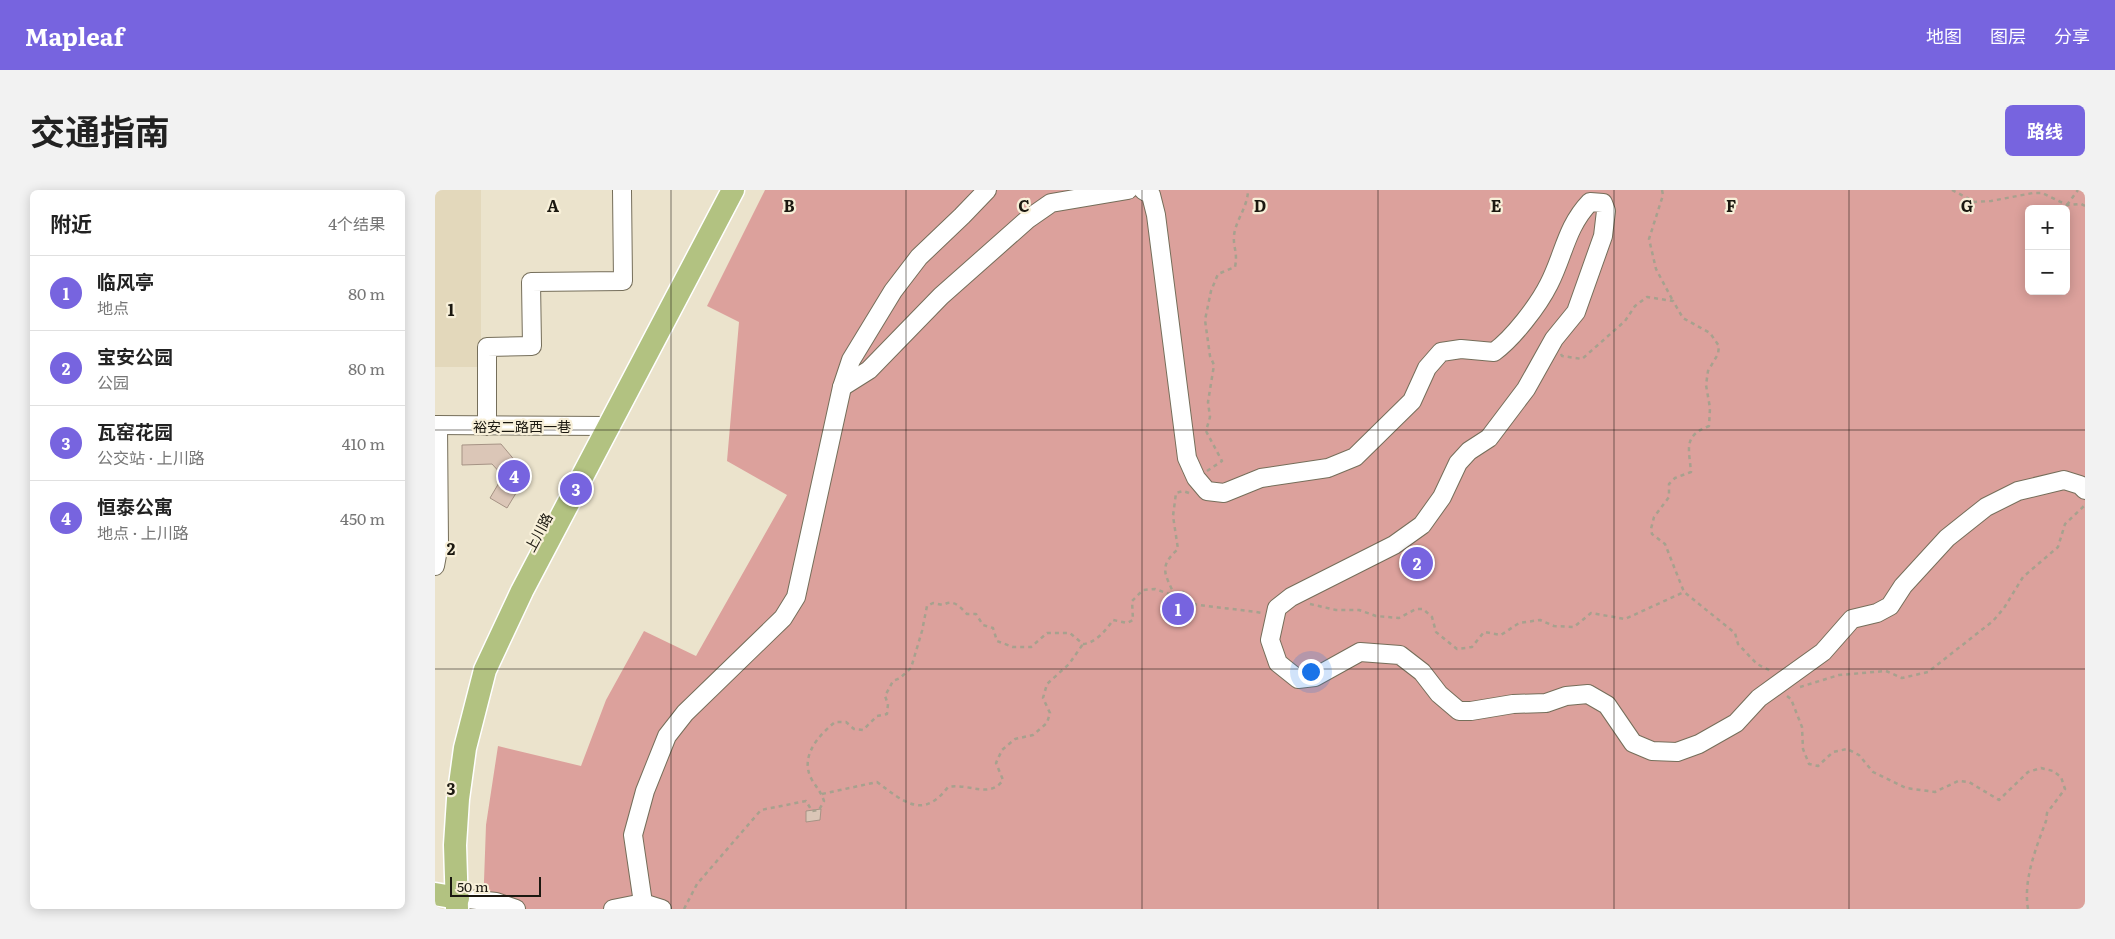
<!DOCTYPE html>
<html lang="zh">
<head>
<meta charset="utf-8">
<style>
  :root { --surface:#fff; --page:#f2f2f2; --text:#222; --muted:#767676; --line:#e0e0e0; --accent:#7764df }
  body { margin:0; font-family:Literata,"Noto Sans SC",serif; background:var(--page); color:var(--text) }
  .controls { position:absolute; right:15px; top:15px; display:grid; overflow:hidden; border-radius:8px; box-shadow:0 2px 12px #0003 }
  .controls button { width:45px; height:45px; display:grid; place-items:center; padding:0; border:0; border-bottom:1px solid var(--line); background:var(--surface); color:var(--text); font:25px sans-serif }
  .scale { position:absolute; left:15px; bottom:12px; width:91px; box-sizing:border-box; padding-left:5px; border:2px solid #1b1810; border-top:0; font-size:14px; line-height:18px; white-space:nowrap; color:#1b1810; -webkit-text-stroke:4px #f8f0d9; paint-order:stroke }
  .you { position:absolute; left:875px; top:481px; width:18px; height:18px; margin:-12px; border:4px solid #fff; border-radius:50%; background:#1a73e8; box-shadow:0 0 0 8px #1a73e833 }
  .badge { display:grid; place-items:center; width:32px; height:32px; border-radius:50%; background:var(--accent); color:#fff; font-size:16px; font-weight:700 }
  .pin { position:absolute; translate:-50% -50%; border:2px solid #fff; box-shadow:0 1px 5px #0006 }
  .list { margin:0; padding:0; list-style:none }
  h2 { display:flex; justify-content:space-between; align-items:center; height:65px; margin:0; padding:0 20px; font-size:21px }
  h2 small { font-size:16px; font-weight:400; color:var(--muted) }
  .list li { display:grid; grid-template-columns:32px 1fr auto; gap:15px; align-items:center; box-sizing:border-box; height:75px; padding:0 20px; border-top:1px solid var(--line) }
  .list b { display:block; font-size:19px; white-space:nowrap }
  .list p { margin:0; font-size:16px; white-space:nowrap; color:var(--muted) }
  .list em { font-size:16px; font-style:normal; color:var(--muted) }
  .map { position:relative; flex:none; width:1650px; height:719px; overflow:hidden; border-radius:8px }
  header { display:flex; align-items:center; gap:30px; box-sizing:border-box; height:70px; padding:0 25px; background:var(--accent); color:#fff }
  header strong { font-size:24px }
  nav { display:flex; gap:28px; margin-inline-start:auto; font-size:18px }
  .intro { display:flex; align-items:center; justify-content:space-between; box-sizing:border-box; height:120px; padding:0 30px }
  h1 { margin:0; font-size:35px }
  .button { padding:12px 22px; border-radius:8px; background:var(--accent); color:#fff; font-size:18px; font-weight:700 }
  main { display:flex; gap:30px; padding:0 30px }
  aside { flex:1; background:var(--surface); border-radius:8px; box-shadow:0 2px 12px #0003 }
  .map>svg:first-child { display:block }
  .built { fill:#e3d8bb }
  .green { fill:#dca19c; fill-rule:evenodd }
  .building { fill:#dbc6b7; stroke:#a69385 }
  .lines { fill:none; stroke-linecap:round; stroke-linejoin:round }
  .minor-casing { stroke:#756e5a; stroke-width:20 }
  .major-casing { stroke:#fff; stroke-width:25 }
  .path { stroke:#a7a18e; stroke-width:2.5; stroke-dasharray:4 4; stroke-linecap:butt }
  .minor { stroke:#fff; stroke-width:18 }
  .major { stroke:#b2c281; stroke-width:22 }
  .grid { fill:none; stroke:#1b1810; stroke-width:1; stroke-opacity:0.55 }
  .labels { text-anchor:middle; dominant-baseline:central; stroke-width:4.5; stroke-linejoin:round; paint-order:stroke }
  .street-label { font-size:14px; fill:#1b1810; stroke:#f8f0d9 }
  .grid-label { font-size:16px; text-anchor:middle; font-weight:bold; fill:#1b1810; stroke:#f8f0d9; stroke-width:4.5; stroke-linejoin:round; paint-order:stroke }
</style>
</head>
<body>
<header>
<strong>Mapleaf</strong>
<nav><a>地图</a><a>图层</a><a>分享</a></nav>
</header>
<div class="intro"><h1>交通指南</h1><a class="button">路线</a></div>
<main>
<aside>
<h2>附近<small>4个结果</small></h2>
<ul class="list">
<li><span class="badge">1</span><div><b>临风亭</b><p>地点</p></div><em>80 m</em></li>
<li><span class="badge">2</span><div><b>宝安公园</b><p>公园</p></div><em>80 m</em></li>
<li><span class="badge">3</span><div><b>瓦窑花园</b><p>公交站 · 上川路</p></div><em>410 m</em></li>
<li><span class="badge">4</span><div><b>恒泰公寓</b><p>地点 · 上川路</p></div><em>450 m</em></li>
</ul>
</aside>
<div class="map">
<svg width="1650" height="719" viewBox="0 0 1650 719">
  <rect width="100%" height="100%" fill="#ebe3cc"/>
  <rect class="built" x="0" y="0" width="46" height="177"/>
  <path class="green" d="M330,0H1650V719H48L51,635L63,556L146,576L171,510L209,441L261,466L352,305L292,271L304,132L272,116ZM1594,19H1631V101H1594Z"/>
  <g class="building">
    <polygon points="66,254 92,285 72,318 55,308 68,286 57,274 27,275 27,255"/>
    <polygon points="748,401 753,405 758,414 754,423 737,431 727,424 733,410"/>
    <polygon points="386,619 385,630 371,632 371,621"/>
  </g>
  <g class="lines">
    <g class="minor-casing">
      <g id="minor">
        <path d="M708,0L716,5L721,25L752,268L761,288L772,301L789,303L826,288L893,278L920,267L977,211L992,178L1006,162L1026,159L1059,162C1078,148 1103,116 1114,94C1129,65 1131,37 1155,12L1168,13L1171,21L1168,46L1141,122L1119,149L1091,199L1054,248L1034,261L1023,273L1007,307L987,335L959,355L856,407L842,418L835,450L843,473L863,489L880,487L925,462L965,465L987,482L1004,504L1024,521H1036L1078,514L1111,513L1131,506L1153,504L1172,515L1198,553L1217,561L1242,562L1264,554L1301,533L1324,508L1388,462L1417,429L1442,423L1455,416L1468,396L1512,348L1551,317L1583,301L1629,290L1645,295L1650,300"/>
        <polyline points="407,197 434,180 506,106 593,29 616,13 693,0"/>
        <polyline points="0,235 174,236"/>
        <polyline points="52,236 52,157 97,156 96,92 188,91 187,0"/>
        <polyline points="0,376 4,354 3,235"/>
        <polyline points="23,708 61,712 81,719"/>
        <polyline points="208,713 198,645 210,601 232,546 250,523 348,428 361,407 407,197 416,170 458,101 484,67 527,26 552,0"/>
        <polyline points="178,719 208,713 227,719"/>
      </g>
    </g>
    <g class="major-casing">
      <g id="major">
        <polyline points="0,704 23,708"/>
        <polyline points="22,719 20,655 23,609 30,558 50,480 87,401 298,0"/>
      </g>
    </g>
    <g class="path">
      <polyline points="1227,0 1228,5 1214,49 1221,79 1238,111"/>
      <polyline points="1517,0 1540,12 1556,11 1598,3 1607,3 1632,15 1646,14 1650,16"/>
      <polyline points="1632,15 1643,0"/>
      <path d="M1126,164L1127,166L1147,169L1190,131L1200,116L1212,107L1238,111L1248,128L1275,143L1284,156L1283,164L1273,181L1271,195L1275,218L1274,236C1248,246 1254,258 1256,282L1240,288L1234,294V307L1219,327L1216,339L1217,344L1230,354L1249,402L1300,443L1303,454L1322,474L1336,481"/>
      <path d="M772,281L787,271L771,241L775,227L773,212L779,175L775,166L770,130L776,101L783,84L800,77C803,63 798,57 799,46C800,31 813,17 813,0"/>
      <path d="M758,414C781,418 804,419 827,423"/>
      <polyline points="875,414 901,420 924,420 941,426 964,428 981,419 988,419 997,427 1001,442 1022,459 1037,457 1049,442 1066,445 1084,433 1105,430 1119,436 1139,437 1156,423 1190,429 1249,402"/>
      <polyline points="1365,497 1404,485 1451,481 1467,488 1493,482 1558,431 1569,418 1588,387 1623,357 1630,334 1650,315"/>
      <path d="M1352,506L1356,509L1367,537L1368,559L1374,574L1383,576L1398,562L1412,559L1424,565L1438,582L1471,598L1500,602L1523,591L1534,592L1564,610L1593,582L1606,578L1618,581L1626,587L1630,599L1612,623L1611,631C1601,658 1588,690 1593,719"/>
      <path d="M387,604L442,592C469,612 488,630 513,597C535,593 555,609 568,590L561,573L567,560L580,549L598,545L612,533L615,523L608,508L612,494L634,474L648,454"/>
      <path d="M249,719L262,694L326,620L371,611L377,621L384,620L389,611C386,602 382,598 377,590C364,567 383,546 400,532H411L419,539L428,540L442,526L452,524L453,514L450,506L458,491L465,488L476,478L487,441L492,416L498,413L508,415C519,409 524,416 532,424H541L548,435L558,438L562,451L578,457H596L612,443H635L648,454C661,453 671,440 678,430L692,433L698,430L697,411L708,400L720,399L740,406C730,384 723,377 743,359L738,326L741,303L748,301L754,303"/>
    </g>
    <use href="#minor" class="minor"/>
    <use href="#major" class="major"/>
  </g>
  <path class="grid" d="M236,0V719M471,0V719M707,0V719M943,0V719M1179,0V719M1414,0V719M0,240H1650M0,479H1650"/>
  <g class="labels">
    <g class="street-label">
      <text x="87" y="236">裕安二路西一巷</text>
      <text transform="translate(103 342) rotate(-62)">上川路</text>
    </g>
  </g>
  <g class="grid-label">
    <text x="118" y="22">A</text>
    <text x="354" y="22">B</text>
    <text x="589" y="22">C</text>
    <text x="825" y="22">D</text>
    <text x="1061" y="22">E</text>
    <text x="1296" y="22">F</text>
    <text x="1532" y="22">G</text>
    <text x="16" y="126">1</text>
    <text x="16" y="365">2</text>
    <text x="16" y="605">3</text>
  </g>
</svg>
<div class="controls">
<button>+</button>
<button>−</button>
</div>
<div class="scale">50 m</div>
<div class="you"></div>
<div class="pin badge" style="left:743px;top:419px">1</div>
<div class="pin badge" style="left:982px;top:373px">2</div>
<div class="pin badge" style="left:141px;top:299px">3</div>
<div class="pin badge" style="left:79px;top:286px">4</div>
</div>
</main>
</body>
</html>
